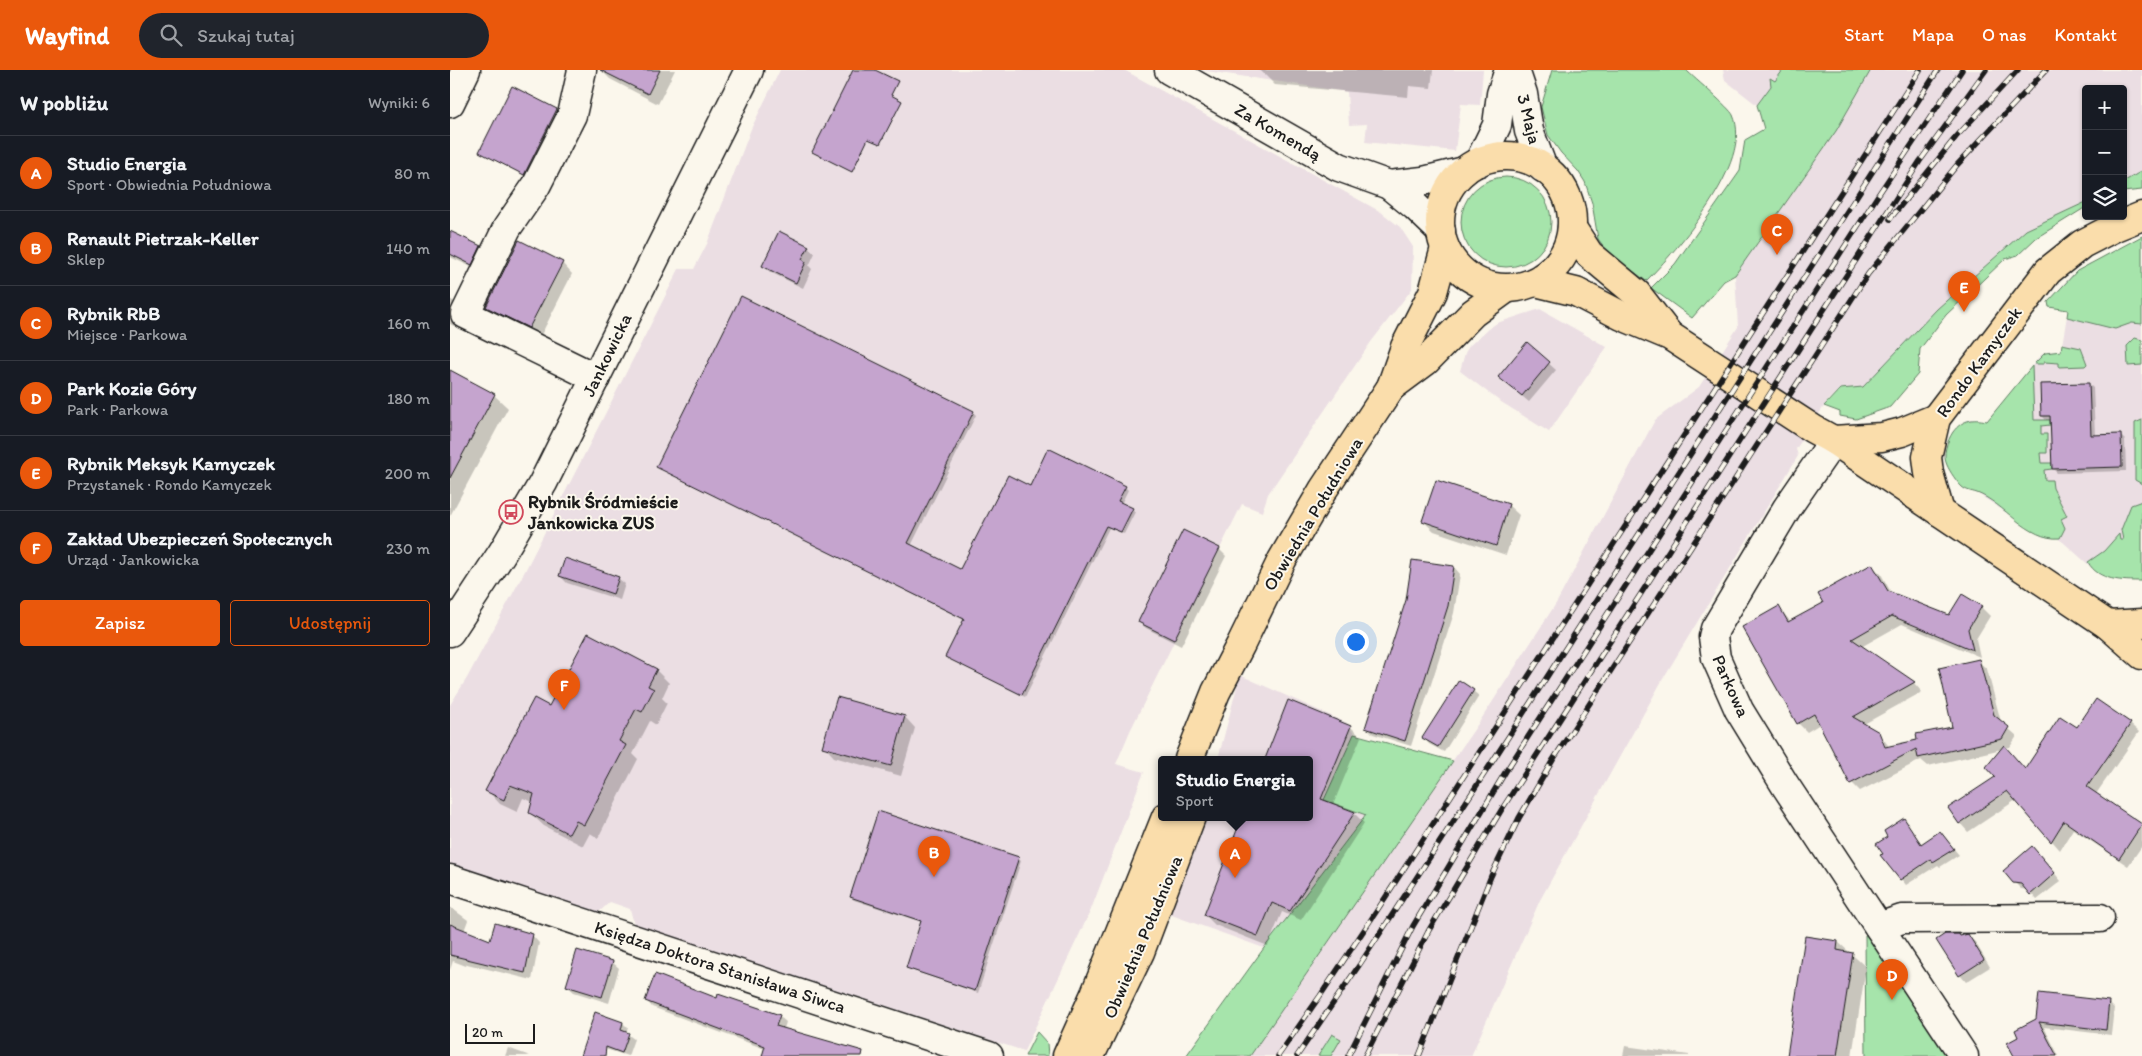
<!DOCTYPE html>
<html lang="pl">
<head>
<meta charset="utf-8">
<style>
  :root { --surface:#171b24; --page:#20242c; --text:#f1f3f6; --muted:#9ea1a6; --line:#363941; --accent:#ea580c }
  body { margin:0; font-family:Itim,sans-serif; background:var(--page); color:var(--text) }
  .controls { position:absolute; right:15px; top:15px; display:grid; overflow:hidden; border-radius:5px; box-shadow:0 1px 4px #0004 }
  .controls button { width:45px; height:45px; display:grid; place-items:center; padding:0; border:0; border-bottom:1px solid var(--line); background:var(--surface); color:var(--text); font:25px sans-serif }
  .scale { position:absolute; left:15px; bottom:12px; width:70px; box-sizing:border-box; padding-left:5px; border:2px solid #1c1c1c; border-top:0; font-size:14px; line-height:18px; white-space:nowrap; color:#1c1c1c; -webkit-text-stroke:4px #fbf7ec; paint-order:stroke }
  .you { position:absolute; left:905px; top:571px; width:18px; height:18px; margin:-12px; border:4px solid #fff; border-radius:50%; background:#1a73e8; box-shadow:0 0 0 8px #1a73e833 }
  .badge { display:grid; place-items:center; width:32px; height:32px; border-radius:50%; background:var(--accent); color:#fff; font-size:16px; font-weight:700 }
  .pin { position:absolute; translate:-50% -41px; filter:drop-shadow(0 1px 2px #0008) }
  .pin::after { content:''; position:absolute; top:26px; width:18px; height:15px; background:inherit; clip-path:polygon(0 0,100% 0,50% 100%) }
  .popup { position:absolute; left:708px; top:686px; width:155px; height:65px; box-sizing:border-box; display:grid; place-content:center; border-radius:5px; background:var(--surface); filter:drop-shadow(0 1px 4px #0005); font-size:16px; white-space:nowrap; color:var(--muted) }
  .popup b { font-size:19px; color:var(--text) }
  .popup::after { content:''; position:absolute; left:50%; top:100%; margin-left:-10px; border:10px solid transparent; border-top-color:var(--surface) }
  .list { margin:0; padding:0; list-style:none }
  h2 { display:flex; justify-content:space-between; align-items:center; height:65px; margin:0; padding:0 20px; font-size:21px }
  h2 small { font-size:16px; font-weight:400; color:var(--muted) }
  .list li { display:grid; grid-template-columns:32px 1fr auto; gap:15px; align-items:center; box-sizing:border-box; height:75px; padding:0 20px; border-top:1px solid var(--line) }
  .list b { display:block; font-size:19px; white-space:nowrap }
  .list p { margin:0; font-size:16px; white-space:nowrap; color:var(--muted) }
  .list em { font-size:16px; font-style:normal; color:var(--muted) }
  .actions { display:flex; gap:10px; padding:15px 20px }
  .actions a { flex:1; padding:11px 0; border:1px solid var(--accent); border-radius:5px; text-align:center; font-size:18px; color:var(--accent) }
  .actions .main { background:var(--accent); color:#fff }
  .icon { flex:none; width:28px; height:28px; fill:none; stroke:currentColor; stroke-width:2; stroke-linecap:round; stroke-linejoin:round }
  .map { position:relative; flex:none; width:1692px; height:986px; overflow:hidden }
  header { display:flex; align-items:center; gap:30px; box-sizing:border-box; height:70px; padding:0 25px; background:var(--accent); color:#fff }
  header strong { font-size:24px }
  nav { display:flex; gap:28px; margin-inline-start:auto; font-size:18px }
  .search { width:350px; height:45px; background:var(--page); display:flex; align-items:center; gap:12px; box-sizing:border-box; padding:0 18px; border-radius:28px; color:var(--muted); font-size:19px }
  main { display:flex }
  aside { flex:1; background:var(--surface) }
  .map>svg:first-child { display:block }
  .built { fill:#ebdee3 }
  .green { fill:#a6e4ab; stroke:#618064 }
  .shadow { fill:#0003 }
  .building { fill:#c5a4ce; stroke:#1c1c1c }
  .lines { fill:none; stroke-linecap:round; stroke-linejoin:round }
  .minor-casing { stroke:#1c1c1c; stroke-width:31 }
  .major-casing { stroke:#1c1c1c; stroke-width:31 }
  .minor { stroke:#fbf7ec; stroke-width:28 }
  .major { stroke:#faddab; stroke-width:28 }
  .rail-casing { stroke:#1c1c1c; stroke-width:5.5 }
  .rail { stroke:#fbf7ec; stroke-width:4; stroke-dasharray:11; stroke-linecap:butt }
  .labels { text-anchor:middle; dominant-baseline:central; stroke-width:4; stroke-linejoin:round; paint-order:stroke }
  .street-label { font-size:18px; fill:#1c1c1c; stroke:#fbf7ec }
  .poi-label { font-size:18px; font-weight:bold; fill:#1c1c1c; stroke:#fbf7ec; text-anchor:start }
</style>
</head>
<body>
<header>
<strong>Wayfind</strong>
<div class="search"><svg class="icon" aria-label="search" viewBox="0 0 24 24"><circle cx="10" cy="10" r="6"/><path d="M15 15l6 6"/></svg>Szukaj tutaj</div>
<nav><a>Start</a><a>Mapa</a><a>O nas</a><a>Kontakt</a></nav>
</header>
<main>
<aside>
<h2>W pobliżu<small>Wyniki: 6</small></h2>
<ul class="list">
<li><span class="badge">A</span><div><b>Studio Energia</b><p>Sport · Obwiednia Południowa</p></div><em>80 m</em></li>
<li><span class="badge">B</span><div><b>Renault Pietrzak-Keller</b><p>Sklep</p></div><em>140 m</em></li>
<li><span class="badge">C</span><div><b>Rybnik RbB</b><p>Miejsce · Parkowa</p></div><em>160 m</em></li>
<li><span class="badge">D</span><div><b>Park Kozie Góry</b><p>Park · Parkowa</p></div><em>180 m</em></li>
<li><span class="badge">E</span><div><b>Rybnik Meksyk Kamyczek</b><p>Przystanek · Rondo Kamyczek</p></div><em>200 m</em></li>
<li><span class="badge">F</span><div><b>Zakład Ubezpieczeń Społecznych</b><p>Urząd · Jankowicka</p></div><em>230 m</em></li>
</ul>
<div class="actions"><a class="main">Zapisz</a><a>Udostępnij</a></div>
</aside>
<div class="map">
<svg width="1692" height="986" viewBox="0 0 1692 986">
  <rect width="100%" height="100%" fill="#fbf7ec"/>
  <filter id="ink" filterUnits="userSpaceOnUse"><feTurbulence type="fractalNoise" baseFrequency=".02" numOctaves="2"/><feDisplacementMap in="SourceGraphic" scale="10" xChannelSelector="R" yChannelSelector="G"/><feConvolveMatrix kernelMatrix="1 2 1 2 8 2 1 2 1" color-interpolation-filters="sRGB"/></filter>
  <g filter="url(#ink)">
    <g class="built">
      <polygon points="330,0 674,0 931,142 950,157 963,177 962,219 921,272 818,424 812,442 792,434 680,661 666,694 694,702 640,842 574,981 184,854 180,839 160,832 149,842 0,794 0,635 17,608 75,501 229,199 244,199 257,174 301,59"/>
      <polygon points="750,0 1033,0 1030,35 1011,34 1005,81 915,72 917,54 899,55 897,22"/>
      <polygon points="1273,0 1333,0 1325,11 1321,9 1321,16 1307,35 1275,10"/>
      <polygon points="1421,0 1692,0 1692,101 1673,112 1673,19 1636,19 1636,132 1576,160 1487,239 1413,317 1390,319 1378,330 1346,379 1348,386 1214,607 1090,830 1021,986 881,986 882,964 868,986 800,986 1032,648 1107,532 1205,350 1249,317 1288,257 1285,205 1386,61"/>
      <polygon points="1640,193 1687,253 1692,254 1692,510 1669,510 1649,504 1613,472 1607,468 1591,466 1527,423 1514,419 1496,393 1495,385 1498,373 1506,359 1516,351 1521,349 1537,351 1591,285 1598,282 1611,281 1618,240 1599,237 1598,232 1621,206"/>
      <polygon points="1090,239 1157,277 1099,362 1048,330 1010,301 1015,283 1019,276 1038,259 1047,253"/>
      <polygon points="790,605 897,653 904,664 874,730 916,744 814,878 713,842 749,747 859,747 859,689 768,689"/>
    </g>
    <g class="green">
      <path d="M1102,0H1236C1245,9 1280,38 1283,45C1304,92 1227,180 1196,211L1158,182L1148,169L1142,133L1135,112L1128,101L1111,83L1098,65L1091,37Z"/>
      <polygon points="1333,0 1421,0 1386,61 1285,205 1274,211 1242,248 1201,218 1225,194 1290,101 1295,70 1314,59 1307,35 1321,16 1320,8 1325,11"/>
      <polygon points="1692,101 1692,120 1673,122 1673,112"/>
      <circle cx="1056" cy="152" r="45"/>
      <polygon points="1636,132 1636,137 1586,168 1568,185 1555,189 1496,245 1470,279 1468,304 1440,337 1406,349 1390,346 1390,342 1374,336 1390,319 1413,317 1487,239 1576,160"/>
      <polygon points="1692,166 1692,254 1682,253 1665,259 1617,247 1618,240 1599,237 1598,232 1627,201"/>
      <polygon points="1685,268 1692,270 1692,295 1678,296 1677,276"/>
      <polygon points="1612,274 1631,278 1637,294 1635,296 1609,297 1609,293 1594,292 1594,294 1584,294 1595,283 1611,281"/>
      <path d="M1582,296L1584,350H1600V355L1591,356V364H1597V383H1590L1591,393H1602V399L1594,400L1595,410H1602L1603,418L1617,446L1611,449L1615,458L1610,468C1578,471 1554,433 1527,423C1521,421 1517,421 1512,417C1507,412 1500,402 1497,395C1492,385 1497,371 1503,362C1512,350 1522,348 1537,351Z"/>
      <polygon points="1692,350 1692,414 1685,410 1685,353"/>
      <path d="M1692,431V511C1673,511 1648,511 1638,492L1654,481L1669,464L1670,470H1673L1671,460L1681,435Z"/>
      <polygon points="904,664 1003,691 800,986 736,986 814,878 916,745 874,730"/>
      <polygon points="1415,865 1429,865 1500,986 1416,986"/>
      <polygon points="587,962 597,973 598,986 575,986"/>
      <polygon points="882,964 891,969 881,986 868,986"/>
    </g>
    <g class="shadow">
      <polygon points="151,0 225,0 208,34 160,9"/>
      <polygon points="810,0 983,0 981,18 959,16 958,27 825,15"/>
      <polygon points="0,162 30,177 37,184 28,200 0,187"/>
      <polygon points="358,177 365,183 359,196 362,199 353,218 320,202 313,195"/>
      <polygon points="112,193 122,204 90,267 48,247 37,236"/>
      <polygon points="0,229 11,237 4,256 0,254"/>
      <polygon points="1077,274 1106,300 1079,332 1056,313"/>
      <polygon points="0,301 44,325 58,338 0,446"/>
      <polygon points="1639,314 1643,318 1645,366 1670,365 1675,370 1676,401 1607,403 1603,399 1602,350 1596,350 1592,346"/>
      <polygon points="523,342 526,345 461,476 511,501 580,417 675,417 678,420 671,434 685,442 674,464 659,458 575,627 496,587 514,550 208,396"/>
      <polygon points="1058,435 1069,445 1056,485 984,461 973,451"/>
      <polygon points="769,479 776,486 731,576 696,558 689,552"/>
      <polygon points="1422,496 1431,504 1442,524 1499,547 1531,537 1540,546 1526,569 1530,587 1452,554 1411,577 1464,613 1472,622 1414,654 1431,666 1429,666 1436,684 1438,683 1432,667 1440,678 1469,671 1504,658 1528,591 1537,599 1551,652 1567,666 1560,677 1555,678 1576,701 1627,659 1680,654 1689,662 1646,724 1692,755 1692,776 1678,796 1623,759 1610,780 1566,730 1518,762 1510,753 1546,707 1552,679 1478,696 1471,690 1410,721 1402,713 1370,654 1357,662 1348,653 1329,538 1341,552 1375,533"/>
      <polygon points="1004,497 1010,504 1004,543 961,676 923,664 916,657"/>
      <polygon points="110,506 168,508 175,514 170,530 117,513"/>
      <polygon points="206,600 219,613 212,628 217,633 206,655 200,651 183,684 188,689 148,768 140,763 133,776 94,756 80,743 83,732 73,728 67,742 50,734 37,720 99,638"/>
      <polygon points="1023,621 1029,626 994,682 979,674 974,668"/>
      <polygon points="388,628 455,647 465,658 451,706 384,687 374,676"/>
      <polygon points="839,632 901,657 911,667 883,735 904,743 914,753 851,850 832,842 818,876 765,855 755,845 794,747 859,747 859,689 817,689"/>
      <polygon points="1454,750 1472,774 1490,762 1509,785 1490,797 1488,795 1456,815 1432,786 1434,784 1439,767"/>
      <polygon points="1589,784 1611,811 1587,830 1578,820 1571,819 1564,812"/>
      <polygon points="568,788 571,791 528,923 461,900 458,897 472,852 404,830 401,827"/>
      <polygon points="0,837 18,850 14,861 41,871 82,865 89,873 82,910 17,894 16,896 3,891 0,900"/>
      <polygon points="1518,866 1525,872 1540,897 1516,912 1510,905 1510,868"/>
      <polygon points="1388,872 1416,897 1402,986 1339,986"/>
      <polygon points="162,892 169,898 159,933 124,922 117,916"/>
      <polygon points="268,929 329,946 336,952 334,959 405,986 316,986 315,979 202,937 196,930"/>
      <polygon points="1658,932 1664,938 1661,965 1594,957 1609,986 1565,986 1587,950"/>
      <polygon points="173,953 178,958 176,963 184,969 178,986 142,975"/>
      <polygon points="1175,976 1239,985 1239,986 1173,986"/>
      <polygon points="58,978 80,986 55,986"/>
    </g>
    <g class="building">
      <polygon points="150,0 210,0 198,24"/>
      <polygon points="403,0 425,0 448,11 441,25 452,31 430,74 418,69 402,102 362,82"/>
      <polygon points="62,16 107,39 74,105 29,82"/>
      <polygon points="0,161 31,176 22,195 0,184"/>
      <polygon points="329,161 359,176 352,189 356,192 346,213 312,196"/>
      <polygon points="69,170 113,192 79,258 36,237"/>
      <polygon points="291,226 524,341 458,473 510,499 558,405 580,416 598,378 676,416 668,431 683,438 671,462 656,456 572,625 495,587 514,549 206,397"/>
      <polygon points="1077,272 1100,292 1072,326 1048,307"/>
      <polygon points="0,300 45,324 0,408"/>
      <polygon points="1639,313 1641,365 1671,364 1672,397 1602,399 1600,346 1591,346 1590,314"/>
      <polygon points="986,410 1059,434 1046,476 972,451"/>
      <polygon points="733,460 770,478 724,570 688,552"/>
      <polygon points="115,488 169,507 163,524 109,506"/>
      <polygon points="962,490 1004,496 998,536 955,671 915,658 956,530"/>
      <polygon points="1422,494 1438,521 1499,545 1512,524 1532,536 1518,559 1523,580 1442,546 1402,569 1465,612 1403,647 1429,662 1435,677 1467,670 1466,664 1502,657 1489,598 1529,589 1544,645 1559,657 1552,669 1468,688 1466,679 1400,714 1364,644 1347,654 1292,557 1329,536 1338,552 1373,533 1368,524"/>
      <polygon points="138,563 207,599 198,616 204,619 192,642 186,639 169,671 176,675 134,755 126,751 119,764 79,743 84,724 60,715 54,730 35,721 84,628 99,636"/>
      <polygon points="1009,610 1024,620 988,677 972,668"/>
      <polygon points="387,627 455,646 441,696 372,677"/>
      <polygon points="1646,629 1681,653 1637,717 1692,754 1669,789 1614,751 1601,772 1557,721 1509,754 1498,738 1545,707 1536,697 1554,675 1575,699 1610,646 1627,657"/>
      <polygon points="838,630 901,656 871,729 905,742 840,841 822,833 808,866 754,845 792,747 859,747 859,689 815,689"/>
      <polygon points="428,741 569,787 525,921 456,898 471,851 400,827"/>
      <polygon points="1454,748 1471,774 1490,761 1504,779 1483,792 1481,789 1450,810 1430,785 1433,784 1426,774 1437,767 1434,761"/>
      <polygon points="1582,776 1605,803 1580,825 1571,814 1563,813 1553,801"/>
      <polygon points="45,853 83,864 75,903 0,885 0,854 40,870"/>
      <polygon points="1495,864 1509,864 1510,866 1518,864 1534,890 1509,906 1486,870"/>
      <polygon points="1355,866 1388,871 1387,880 1403,883 1387,986 1337,986"/>
      <polygon points="127,880 163,891 152,927 116,916"/>
      <polygon points="205,904 267,928 268,924 330,945 326,956 413,981 412,986 312,986 315,976 195,931"/>
      <polygon points="1589,923 1659,931 1656,960 1589,952 1607,986 1564,986 1557,973 1568,967 1565,960 1586,949"/>
      <polygon points="145,942 173,952 171,960 179,963 172,983 156,977 155,986 130,986"/>
    </g>
    <g class="lines">
      <g class="minor-casing">
        <g id="minor">
          <polyline points="132,0 122,45 86,116 57,158 15,244 146,308"/>
          <polyline points="719,0 889,97 939,115 965,136 991,161"/>
          <polyline points="1065,0 1073,24 1079,61 1093,98"/>
          <polyline points="0,33 16,0"/>
          <polyline points="1029,92 1047,55 1051,24 1059,0"/>
          <polyline points="939,115 973,111 1014,101"/>
          <polyline points="1383,370 1375,383 1337,438 1265,559 1263,567 1266,588 1289,640 1335,715 1514,986"/>
          <polyline points="0,562 52,483 93,413 299,0"/>
          <polyline points="0,809 539,986"/>
          <polyline points="1429,857 1452,849 1650,848"/>
        </g>
      </g>
      <g class="major-casing">
        <g id="major">
          <circle cx="1056" cy="152" r="66"/>
          <polyline points="1122,158 1139,184 1187,224 1219,265"/>
          <polyline points="1085,212 1126,222 1172,246 1220,266 1363,359 1383,370 1658,555 1692,585"/>
          <polyline points="941,317 976,291 1023,243 1056,219"/>
          <polyline points="1383,370 1432,367 1452,362 1486,348"/>
          <polyline points="1490,442 1479,403 1477,387 1486,348 1598,201 1632,174 1665,157 1692,146"/>
          <polyline points="1658,555 1692,553"/>
          <polyline points="739,689 766,622 791,574 832,490 873,420 941,317 955,277 983,222 995,178"/>
          <polyline points="617,986 645,924 716,747"/>
          <polyline points="640,986 690,882 741,747"/>
        </g>
      </g>
      <use href="#minor" class="minor"/>
      <use href="#major" class="major"/>
      <g class="rail-casing">
        <g id="rail">
          <polyline points="1440,149 1506,67 1568,0"/>
          <polyline points="828,986 870,926 926,842 1470,0"/>
          <polyline points="847,986 910,894 1044,689 1488,0"/>
          <polyline points="898,986 963,856 1056,701 1428,125 1512,0"/>
          <polyline points="915,986 979,860 1052,739 1470,91 1536,0"/>
          <polyline points="969,986 1041,806 1069,748 1103,690 1418,204 1507,95 1596,0"/>
        </g>
      </g>
      <use href="#rail" class="rail"/>
    </g>
  </g>
  <defs>
    <g id="bus-ring" transform="scale(1.25)"><circle r="9.5" fill="#fbf7ec" stroke="#d1495b" stroke-width="1.5"/><path d="M-5-6H5V4H4V6H2V4H-2V6H-4V4H-5ZM-3.5-4V0h7V-4ZM-3.5 1.2v1.5H-2V1.2ZM2 1.2v1.5H3.5V1.2Z" fill="#d1495b"/></g>
  </defs>
  <g fill-rule="evenodd">
    <use href="#bus-ring" x="61" y="442"/>
  </g>
  <g class="labels">
    <g class="street-label">
      <text transform="translate(1079 49) rotate(76)">3 Maja</text>
      <text transform="translate(828 62) rotate(30)">Za Komendą</text>
      <text transform="translate(157 285) rotate(-64)">Jankowicka</text>
      <text transform="translate(1529 292) rotate(-54)">Rondo Kamyczek</text>
      <text transform="translate(863 444) rotate(-59)">Obwiednia Południowa</text>
      <text transform="translate(1281 616) rotate(66)">Parkowa</text>
      <text transform="translate(693 867) rotate(-67)">Obwiednia Południowa</text>
      <text transform="translate(270 897) rotate(18)">Księdza Doktora Stanisława Siwca</text>
    </g>
    <g class="poi-label">
      <text x="78" y="432">Rybnik Śródmieście<tspan x="78" dy="21">Jankowicka ZUS</tspan></text>
    </g>
  </g>
</svg>
<div class="controls">
<button>+</button>
<button>−</button>
<button><svg class="icon" aria-label="layers" viewBox="0 0 24 24"><path d="M12 4l9 5-9 5-9-5zM3 14l9 5 9-5"/></svg></button>
</div>
<div class="scale">20 m</div>
<div class="you"></div>
<div class="pin badge" style="left:785px;top:808px">A</div>
<div class="popup"><b>Studio Energia</b>Sport</div>
<div class="pin badge" style="left:484px;top:807px">B</div>
<div class="pin badge" style="left:1327px;top:185px">C</div>
<div class="pin badge" style="left:1442px;top:930px">D</div>
<div class="pin badge" style="left:1514px;top:242px">E</div>
<div class="pin badge" style="left:114px;top:640px">F</div>
</div>
</main>
</body>
</html>
